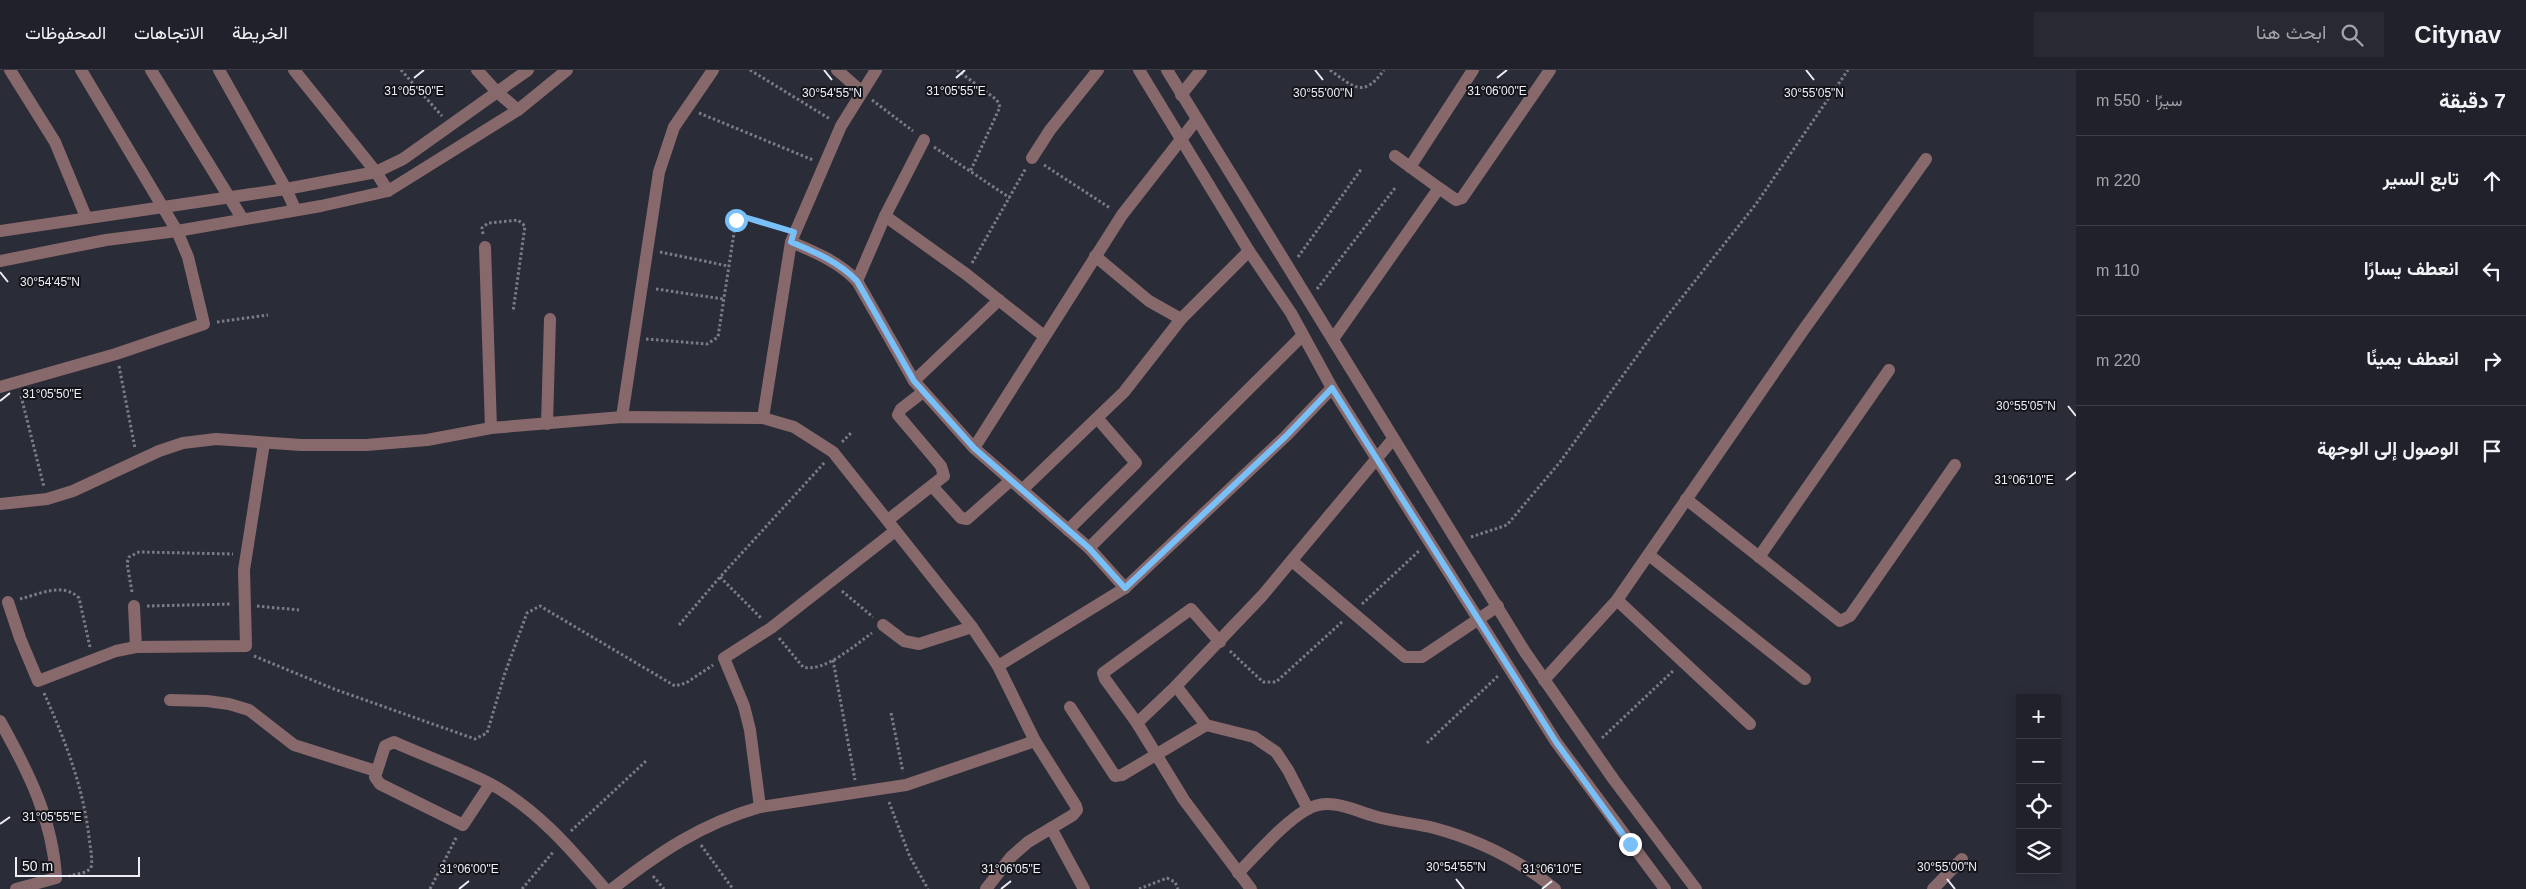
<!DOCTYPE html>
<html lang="ar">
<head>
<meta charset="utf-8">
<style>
  :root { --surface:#20212a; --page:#282932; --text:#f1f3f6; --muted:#a2a3a8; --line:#3d3e47 }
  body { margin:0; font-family:Helvetica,Vazirmatn,sans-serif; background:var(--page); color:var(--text); direction:rtl }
  .controls { position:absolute; right:15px; bottom:15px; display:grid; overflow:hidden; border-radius:0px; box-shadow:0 2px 12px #0003 }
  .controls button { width:45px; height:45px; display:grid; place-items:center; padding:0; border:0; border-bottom:1px solid var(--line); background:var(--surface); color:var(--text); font:25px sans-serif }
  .scale { position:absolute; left:15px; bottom:12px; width:125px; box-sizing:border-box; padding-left:5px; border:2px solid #edeef6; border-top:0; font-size:14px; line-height:18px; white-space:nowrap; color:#edeef6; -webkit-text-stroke:4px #14151a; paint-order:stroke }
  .stop { position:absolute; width:15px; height:15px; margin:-11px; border:4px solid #79bff8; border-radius:50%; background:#fff }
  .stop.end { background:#79bff8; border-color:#fff; box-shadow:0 1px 5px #0008 }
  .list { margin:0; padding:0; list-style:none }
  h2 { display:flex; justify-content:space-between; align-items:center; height:65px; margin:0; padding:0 20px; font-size:21px }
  h2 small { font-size:16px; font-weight:400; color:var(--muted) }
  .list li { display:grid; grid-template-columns:32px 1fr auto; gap:15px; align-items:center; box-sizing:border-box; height:90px; padding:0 20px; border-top:1px solid var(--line) }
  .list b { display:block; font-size:19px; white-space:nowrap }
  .list em { font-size:16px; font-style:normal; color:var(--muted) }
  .icon { flex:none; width:28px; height:28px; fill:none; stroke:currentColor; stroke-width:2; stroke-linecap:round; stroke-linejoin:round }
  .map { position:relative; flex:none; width:2076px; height:819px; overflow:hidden; direction:ltr }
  header { display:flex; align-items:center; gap:30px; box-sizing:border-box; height:70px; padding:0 25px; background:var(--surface); border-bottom:1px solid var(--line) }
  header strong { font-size:24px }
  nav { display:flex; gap:28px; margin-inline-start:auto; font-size:18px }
  .search { width:350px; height:45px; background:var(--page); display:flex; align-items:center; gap:12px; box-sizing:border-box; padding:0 18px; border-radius:0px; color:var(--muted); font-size:19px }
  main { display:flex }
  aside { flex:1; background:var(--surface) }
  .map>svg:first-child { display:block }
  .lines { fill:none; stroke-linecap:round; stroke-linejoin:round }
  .path { stroke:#7a7c86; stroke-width:3; stroke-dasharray:2.5 2.5; stroke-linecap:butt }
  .street { stroke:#88696b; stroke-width:12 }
  .route { stroke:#79bff8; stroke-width:6 }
  .ticks { fill:none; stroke:#edeef6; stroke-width:2 }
  .ticks-label { font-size:12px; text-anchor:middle; fill:#edeef6; stroke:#14151a; stroke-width:4; stroke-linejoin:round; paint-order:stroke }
</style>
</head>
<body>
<header>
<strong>Citynav</strong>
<div class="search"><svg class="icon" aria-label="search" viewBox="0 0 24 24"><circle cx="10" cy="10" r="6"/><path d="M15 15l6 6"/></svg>ابحث هنا</div>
<nav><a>الخريطة</a><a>الاتجاهات</a><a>المحفوظات</a></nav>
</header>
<main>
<aside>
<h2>7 دقيقة<small>سيرًا · 550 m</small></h2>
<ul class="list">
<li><svg class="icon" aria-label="ahead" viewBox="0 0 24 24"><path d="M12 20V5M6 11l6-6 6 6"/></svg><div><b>تابع السير</b></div><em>220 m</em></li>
<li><svg class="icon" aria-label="left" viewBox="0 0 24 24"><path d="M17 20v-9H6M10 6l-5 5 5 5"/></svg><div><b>انعطف يسارًا</b></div><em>110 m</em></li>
<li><svg class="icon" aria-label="right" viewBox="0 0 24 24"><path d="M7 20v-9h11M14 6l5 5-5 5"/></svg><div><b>انعطف يمينًا</b></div><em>220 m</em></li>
<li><svg class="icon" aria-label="arrive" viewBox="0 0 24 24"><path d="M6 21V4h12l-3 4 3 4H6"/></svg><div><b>الوصول إلى الوجهة</b></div></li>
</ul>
</aside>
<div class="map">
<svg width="2076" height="819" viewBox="0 0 2076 819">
  <rect width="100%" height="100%" fill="#2a2c38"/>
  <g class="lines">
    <g class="path">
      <polyline points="401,0 442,46"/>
      <polyline points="750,0 830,49"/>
      <polyline points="957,0 997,30 1000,37 970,102"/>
      <path d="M1330,0C1354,17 1363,29 1384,0"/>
      <polyline points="872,30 913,61"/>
      <polyline points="699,43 813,90"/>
      <polyline points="934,77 1010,128"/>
      <polyline points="1044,95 1110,138"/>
      <polyline points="483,164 482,158 488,153 518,150 525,156 513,242"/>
      <polyline points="660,182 728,196"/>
      <polyline points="1298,187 1362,98"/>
      <polyline points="972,193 1026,98"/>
      <polyline points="656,219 723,229"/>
      <polyline points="1317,219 1395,118"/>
      <polyline points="217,252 268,245"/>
      <polyline points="646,269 707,274 718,267 736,150 744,147 783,159"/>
      <polyline points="119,296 135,378"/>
      <polyline points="21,326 44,417"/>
      <polyline points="842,372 852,362"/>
      <polyline points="1471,467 1507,455 1560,392 1653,264 1756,134 1848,0"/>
      <polyline points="720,507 762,549"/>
      <polyline points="842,521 873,547"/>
      <polyline points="132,522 127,493 129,487 139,482 233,484"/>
      <path d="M20,529C40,524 63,512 79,528L90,577"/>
      <polyline points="1362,534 1420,480"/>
      <polyline points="147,536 231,534"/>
      <polyline points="257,536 299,540"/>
      <polyline points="679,555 720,507 825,392"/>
      <path d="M779,568L803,597C824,603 855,575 872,563"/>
      <polyline points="1230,581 1263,612 1276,612 1343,551"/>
      <polyline points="254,586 334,619 475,669 487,663 505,603 527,543 540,536 675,616 686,613 713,595"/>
      <polyline points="833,590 855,710"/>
      <path d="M44,623C65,670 83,716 89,767C90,777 93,788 91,798L86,802L69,806"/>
      <polyline points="891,643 903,702"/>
      <polyline points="1602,668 1674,600"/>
      <polyline points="1427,673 1499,605"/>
      <polyline points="889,732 910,787 928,819"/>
      <polyline points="571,761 646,691"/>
      <polyline points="701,775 733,819"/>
      <polyline points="653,806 664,819"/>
      <polyline points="430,819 457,766"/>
      <polyline points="522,819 554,781"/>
      <polyline points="1139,819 1167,808 1175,812 1178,819"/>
    </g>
    <g class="street">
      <polyline points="10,0 55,72 86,147"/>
      <polyline points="151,0 242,148"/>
      <polyline points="219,0 286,119 295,139"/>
      <polyline points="294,0 376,102 388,121"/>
      <polyline points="477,0 497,22 518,40"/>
      <polyline points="837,0 862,22"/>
      <polyline points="1139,0 1249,181 1291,243 1332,318 1556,672 1665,819"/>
      <polyline points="1167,0 1525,582 1614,710 1696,819"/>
      <polyline points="1181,25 1201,0"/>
      <polyline points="1032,88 1050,60 1098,0"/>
      <polyline points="1410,97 1473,0"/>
      <polyline points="1439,118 1456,130 1462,128 1550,0"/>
      <polyline points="885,146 966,204 1044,266"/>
      <polyline points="0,161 286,119 376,102 403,89 528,0"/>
      <path d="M791,172C815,182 839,192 857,211L914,311L974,378L1089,478L1125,518"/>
      <polyline points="485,177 491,358"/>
      <polyline points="1095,186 1149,231 1181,249"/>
      <polyline points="0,191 106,170 177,161 321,136 388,121 518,40 567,0"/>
      <polyline points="857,211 885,146 924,70"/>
      <polyline points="1333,269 1439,118 1395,86"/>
      <polyline points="914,311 999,230"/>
      <polyline points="0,317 116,284 204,254 188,187 177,161 81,0"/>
      <polyline points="622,347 659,102 674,57 713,0"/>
      <polyline points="763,348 791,172 841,56 876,0"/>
      <polyline points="547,354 550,249"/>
      <polyline points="974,378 1122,145 1197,49"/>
      <polyline points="932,416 961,448 967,449 1010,411"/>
      <polyline points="1022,420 1124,322 1181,249 1249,181"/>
      <polyline points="1686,429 1840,551 1850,546 1955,395"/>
      <polyline points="0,434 47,429 73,421 159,381 183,373 216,369 301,375 366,375 427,370 491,358 622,347 763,348 794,357 833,382 972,557 998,596 1035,671 1076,736 1077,740 1073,745 1028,772 1011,787 986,819"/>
      <polyline points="888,450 944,406 941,396 898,345 901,339 923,322"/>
      <polyline points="1068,460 1136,393 1098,349"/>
      <polyline points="1089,478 1303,265"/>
      <polyline points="1649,485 1805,609"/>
      <polyline points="1759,487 1889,300"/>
      <polyline points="1292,491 1405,587 1422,587 1498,536"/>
      <polyline points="1617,530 1750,654"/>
      <polyline points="8,532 20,568 38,611 116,581 136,577 246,576 244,500 264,373"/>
      <polyline points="134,536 136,577"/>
      <polyline points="883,555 904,571 919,574 972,557"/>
      <polyline points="1220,572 1191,539 1103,603 1105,609 1137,653 1184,730 1251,819"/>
      <polyline points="998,596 1125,518 1286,366 1332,318"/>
      <polyline points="1544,610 1617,530 1802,262 1926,89"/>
      <polyline points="1176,616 1206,655 1254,667 1276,682 1288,700 1308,739"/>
      <polyline points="170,630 207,631 229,634 249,640 294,675 376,701"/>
      <polyline points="1070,637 1115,706 1122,705 1206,655"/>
      <path d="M0,651C28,701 53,750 56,808L16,819"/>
      <polyline points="1137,653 1176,616 1262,526 1393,369"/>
      <path d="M490,714L463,755L380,714L375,707L385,676L394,672C425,686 459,698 489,713C536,738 571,779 605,819"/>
      <polyline points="760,737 750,660 744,636 724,588 771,558 895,461"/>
      <polyline points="1051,758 1084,819"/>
      <path d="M1238,803C1257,784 1285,751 1308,739C1330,727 1353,740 1374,746C1394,752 1414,753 1434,758C1479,770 1519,790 1555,819"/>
      <path d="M612,819C660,782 701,754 760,737L906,715L1035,671"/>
      <polyline points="1933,819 1962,789"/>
    </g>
  </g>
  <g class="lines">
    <path class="route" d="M736,150L744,147L794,162L791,172C815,182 839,192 857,211L914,311L974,378L1089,478L1125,518L1286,366L1332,318L1556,672L1630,774"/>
  </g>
  <path class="ticks" d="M824,0L832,10M1315,0L1323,10M1806,0L1814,10M414,8L424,0M956,8L965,0M1497,8L1507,0M0,202L8,212M0,331L10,323M2068,336L2076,346M2066,410L2076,402M0,754L10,747M1456,809L1464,819M1947,809L1955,819M459,819L469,811M1001,819L1011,811M1542,819L1552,811"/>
  <g class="ticks-label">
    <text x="414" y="25">31°05'50"E</text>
    <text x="956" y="25">31°05'55"E</text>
    <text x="1497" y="25">31°06'00"E</text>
    <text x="832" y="27">30°54'55"N</text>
    <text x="1323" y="27">30°55'00"N</text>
    <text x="1814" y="27">30°55'05"N</text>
    <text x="50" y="216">30°54'45"N</text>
    <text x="52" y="328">31°05'50"E</text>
    <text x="2026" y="340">30°55'05"N</text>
    <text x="2024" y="414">31°06'10"E</text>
    <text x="52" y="751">31°05'55"E</text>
    <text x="1456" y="801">30°54'55"N</text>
    <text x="1947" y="801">30°55'00"N</text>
    <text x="469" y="803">31°06'00"E</text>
    <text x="1011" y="803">31°06'05"E</text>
    <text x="1552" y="803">31°06'10"E</text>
  </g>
</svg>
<div class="controls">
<button>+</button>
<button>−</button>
<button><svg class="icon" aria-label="locate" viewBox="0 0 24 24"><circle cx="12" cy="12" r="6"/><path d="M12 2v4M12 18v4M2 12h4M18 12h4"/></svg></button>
<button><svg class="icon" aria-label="layers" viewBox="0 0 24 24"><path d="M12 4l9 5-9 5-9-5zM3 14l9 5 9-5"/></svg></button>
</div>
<div class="scale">50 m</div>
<div class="stop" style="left:736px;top:150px"></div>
<div class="stop end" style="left:1630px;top:774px"></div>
</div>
</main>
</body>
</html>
